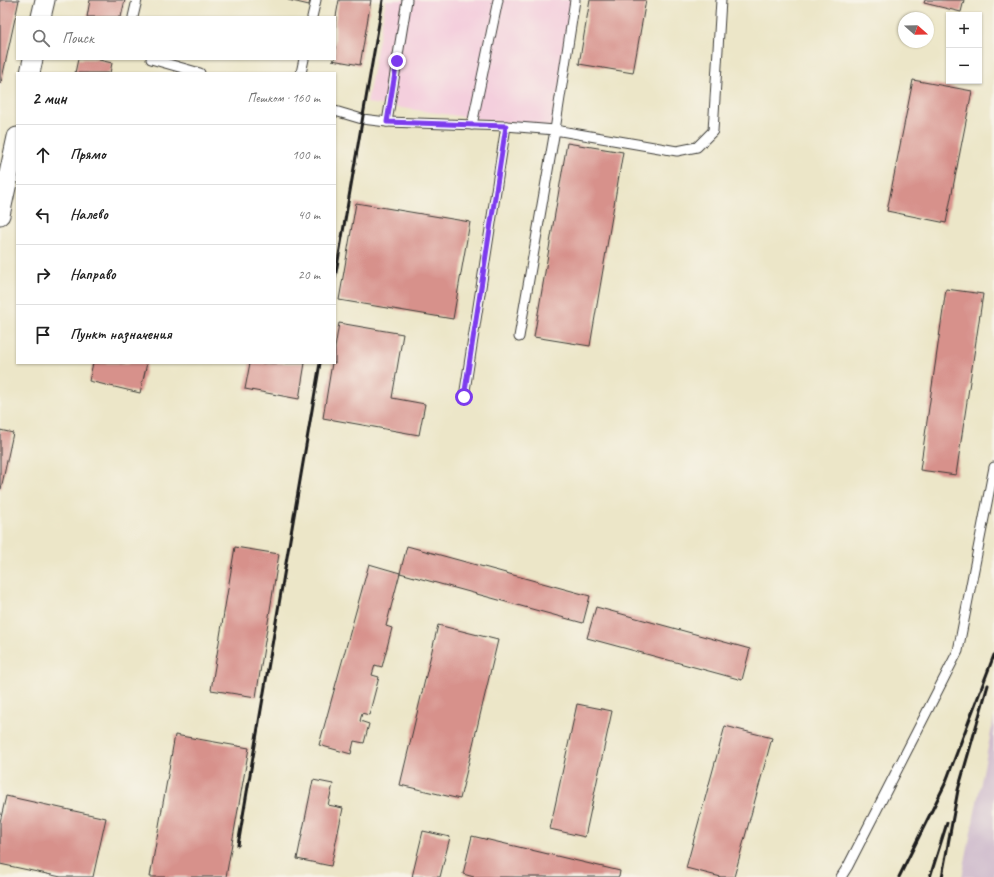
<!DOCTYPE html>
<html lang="ru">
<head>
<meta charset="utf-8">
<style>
  :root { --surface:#fff; --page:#f6f6f6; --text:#222; --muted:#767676; --line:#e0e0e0 }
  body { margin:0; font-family:Caveat,sans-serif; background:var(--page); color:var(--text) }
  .controls { position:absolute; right:12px; top:12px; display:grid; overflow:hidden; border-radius:0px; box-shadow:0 1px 3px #0004 }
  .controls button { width:36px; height:36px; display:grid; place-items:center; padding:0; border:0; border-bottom:1px solid var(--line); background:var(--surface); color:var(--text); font:20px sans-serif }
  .compass { position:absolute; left:898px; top:12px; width:36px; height:36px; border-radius:50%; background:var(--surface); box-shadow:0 1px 3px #0004; rotate:110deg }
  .stop { position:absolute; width:12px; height:12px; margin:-9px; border:3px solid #7c3aed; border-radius:50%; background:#fff }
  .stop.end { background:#7c3aed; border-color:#fff; box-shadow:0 1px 4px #0008 }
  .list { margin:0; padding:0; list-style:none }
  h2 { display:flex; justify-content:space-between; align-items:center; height:52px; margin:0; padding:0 16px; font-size:17px }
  h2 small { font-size:13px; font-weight:400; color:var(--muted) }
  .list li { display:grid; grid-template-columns:26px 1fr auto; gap:12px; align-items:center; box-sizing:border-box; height:60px; padding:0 16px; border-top:1px solid var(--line) }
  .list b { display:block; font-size:15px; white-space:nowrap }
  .list em { font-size:13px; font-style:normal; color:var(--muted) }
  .icon { flex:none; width:22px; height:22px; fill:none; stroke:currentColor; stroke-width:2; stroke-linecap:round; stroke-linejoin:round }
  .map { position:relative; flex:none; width:994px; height:877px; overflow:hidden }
  .search { position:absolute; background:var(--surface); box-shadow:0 1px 3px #0004; left:16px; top:16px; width:320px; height:44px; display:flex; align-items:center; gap:10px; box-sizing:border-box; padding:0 14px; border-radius:0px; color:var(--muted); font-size:15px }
  .panel { position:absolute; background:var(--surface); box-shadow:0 1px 3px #0004; left:16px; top:72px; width:320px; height:292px; border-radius:0px }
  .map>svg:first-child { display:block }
  .built { fill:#f4cfdd }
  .industrial { fill:#d0bdcd }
  .building { fill:#d7918b }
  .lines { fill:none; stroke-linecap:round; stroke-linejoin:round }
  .service-casing { stroke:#3b3a36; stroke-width:11 }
  .minor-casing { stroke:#3b3a36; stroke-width:21 }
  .service { stroke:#fff; stroke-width:9 }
  .minor { stroke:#fff; stroke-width:19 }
  .rail { stroke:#1c1c1c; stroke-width:3 }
  .route { stroke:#7c3aed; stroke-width:5 }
</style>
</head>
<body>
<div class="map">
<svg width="994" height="877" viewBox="0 0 994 877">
  <rect width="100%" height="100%" fill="#f7f3e8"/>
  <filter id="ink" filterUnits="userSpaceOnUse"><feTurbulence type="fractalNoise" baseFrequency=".025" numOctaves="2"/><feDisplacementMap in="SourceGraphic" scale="8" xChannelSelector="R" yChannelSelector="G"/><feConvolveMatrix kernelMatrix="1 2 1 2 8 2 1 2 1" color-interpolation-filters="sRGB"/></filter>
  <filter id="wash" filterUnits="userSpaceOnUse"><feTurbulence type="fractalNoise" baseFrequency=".012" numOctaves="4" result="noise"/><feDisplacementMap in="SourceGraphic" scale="16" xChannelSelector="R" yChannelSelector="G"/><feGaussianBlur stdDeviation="0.9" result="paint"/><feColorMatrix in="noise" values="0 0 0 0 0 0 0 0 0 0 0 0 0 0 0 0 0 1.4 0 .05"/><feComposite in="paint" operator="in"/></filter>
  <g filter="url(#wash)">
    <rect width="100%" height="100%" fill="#ece6c8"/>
    <polygon class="built" points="386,0 577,0 555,130 367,103"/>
    <polygon class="industrial" points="994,717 994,877 962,877"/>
    <g id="blocks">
      <g class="building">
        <polygon points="0,0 19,0 1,83 0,83"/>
        <polygon points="90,0 125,0 121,17 87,17"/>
        <polygon points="288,0 310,0 309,5"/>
        <polygon points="339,0 371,0 360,65 332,60 335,59 335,22"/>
        <polygon points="590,0 646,0 633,73 579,64"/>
        <polygon points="925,0 964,0 961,12 924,3"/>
        <polygon points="78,59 95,59 112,63 110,73 75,73"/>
        <polygon points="913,80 972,91 946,223 887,211"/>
        <polygon points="567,143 623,152 590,346 534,337"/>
        <polygon points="356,203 470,222 453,319 339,300"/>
        <polygon points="946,289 983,294 956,475 920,470"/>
        <polygon points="339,323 403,334 392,398 425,404 419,435 323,418 332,363 335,363 335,348"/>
        <polygon points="93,363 147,363 140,393 89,381"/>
        <polygon points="250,363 305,363 299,399 245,389"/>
        <polygon points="0,430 13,433 1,489 0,489"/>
        <polygon points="407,546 590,596 583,623 400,573"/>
        <polygon points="235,547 279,554 256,697 211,690"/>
        <polygon points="369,564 400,573 386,626 392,628 382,667 375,665 372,675 379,677 369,715 362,713 360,721 369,724 364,743 354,741 351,754 319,745"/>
        <polygon points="596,607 750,649 742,680 587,638"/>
        <polygon points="438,625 498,640 460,799 400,785"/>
        <polygon points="577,704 612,711 585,837 550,829"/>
        <polygon points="725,726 772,738 734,877 721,877 686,868"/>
        <polygon points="175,735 249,748 226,877 150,877"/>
        <polygon points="313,780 333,784 328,805 343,808 331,866 297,859"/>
        <polygon points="6,796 106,818 93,877 61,877 0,864 0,822"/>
        <polygon points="423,831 450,837 440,877 412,877"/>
        <polygon points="472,836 620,871 619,877 474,877 463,874"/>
      </g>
    </g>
  </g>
  <g filter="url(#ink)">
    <use href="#blocks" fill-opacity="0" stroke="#3b3a36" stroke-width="1"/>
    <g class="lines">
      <g class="service-casing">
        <g id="service">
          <polyline points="133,17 137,0"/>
          <polyline points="312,17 316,0"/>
          <polyline points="151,59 200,73"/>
          <polyline points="301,73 304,59"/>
          <polyline points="335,111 362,119 387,122 506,126 555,130 575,0"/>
          <polyline points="387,122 407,0"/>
          <polyline points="472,125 498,0"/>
          <polyline points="519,337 555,130 677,151 697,147 713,131 721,0"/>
          <polyline points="464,397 506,126"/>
          <polyline points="841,877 848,866 958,651 994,467"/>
        </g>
      </g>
      <g class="minor-casing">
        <g id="minor">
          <polyline points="41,17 45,0"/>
          <polyline points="30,73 33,59"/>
          <polyline points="0,215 17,137"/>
        </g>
      </g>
      <use href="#service" class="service"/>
      <use href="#minor" class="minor"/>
      <g class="rail">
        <polyline points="335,278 383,0"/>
        <polyline points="238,845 320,363"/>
        <polyline points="899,877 945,784 994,655"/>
        <polyline points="930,877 947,823"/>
        <polyline points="942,877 958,790 988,685"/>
      </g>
    </g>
  </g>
  <g class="lines" filter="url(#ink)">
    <polyline class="route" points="397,61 387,122 506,126 464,397"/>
  </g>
</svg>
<div class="controls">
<button>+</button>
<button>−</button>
</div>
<svg class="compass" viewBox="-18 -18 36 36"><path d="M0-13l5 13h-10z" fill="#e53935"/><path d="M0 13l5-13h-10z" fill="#767676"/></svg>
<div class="stop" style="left:464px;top:397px"></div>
<div class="stop end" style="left:397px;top:61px"></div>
<div class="search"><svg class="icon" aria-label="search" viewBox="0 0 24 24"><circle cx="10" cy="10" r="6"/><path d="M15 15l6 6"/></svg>Поиск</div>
<section class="panel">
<h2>2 мин<small>Пешком · 160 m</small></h2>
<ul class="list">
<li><svg class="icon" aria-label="ahead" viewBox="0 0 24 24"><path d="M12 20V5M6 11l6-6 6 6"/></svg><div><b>Прямо</b></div><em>100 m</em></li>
<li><svg class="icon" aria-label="left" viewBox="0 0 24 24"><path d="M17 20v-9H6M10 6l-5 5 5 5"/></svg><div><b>Налево</b></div><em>40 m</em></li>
<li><svg class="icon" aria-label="right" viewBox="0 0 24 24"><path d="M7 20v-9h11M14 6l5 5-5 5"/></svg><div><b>Направо</b></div><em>20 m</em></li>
<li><svg class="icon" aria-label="arrive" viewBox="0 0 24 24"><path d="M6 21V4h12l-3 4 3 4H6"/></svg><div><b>Пункт назначения</b></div></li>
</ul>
</section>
</div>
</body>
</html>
